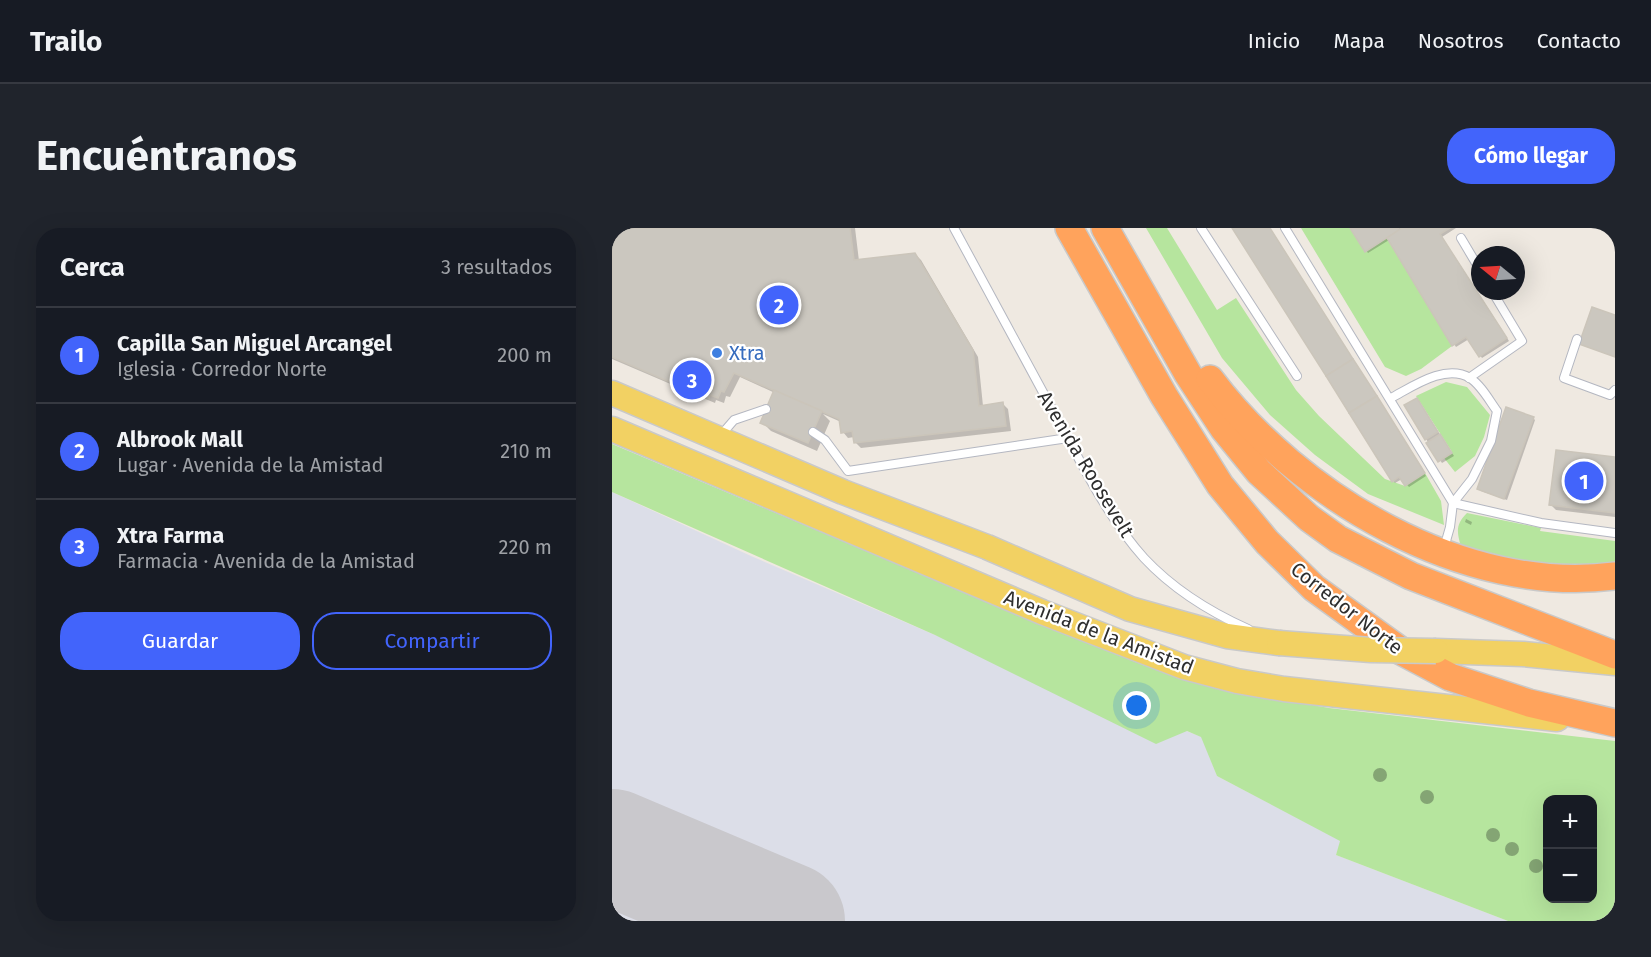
<!DOCTYPE html>
<html lang="es">
<head>
<meta charset="utf-8">
<style>
  :root { --surface:#171b24; --page:#20242c; --text:#f1f3f6; --muted:#9ea1a6; --line:#363941; --accent:#4264fb }
  body { margin:0; font-family:"Fira Sans",sans-serif; background:var(--page); color:var(--text) }
  .controls { position:absolute; right:18px; bottom:18px; display:grid; overflow:hidden; border-radius:12px; box-shadow:0 6px 24px #0002 }
  .controls button { width:54px; height:54px; display:grid; place-items:center; padding:0; border:0; border-bottom:2px solid var(--line); background:var(--surface); color:var(--text); font:30px sans-serif }
  .compass { position:absolute; left:859px; top:18px; width:54px; height:54px; border-radius:50%; background:var(--surface); box-shadow:0 6px 24px #0002; rotate:288deg }
  .you { position:absolute; left:525px; top:478px; width:21px; height:21px; margin:-15px; border:4px solid #fff; border-radius:50%; background:#1a73e8; box-shadow:0 0 0 9px #1a73e833 }
  .badge { display:grid; place-items:center; width:39px; height:39px; border-radius:50%; background:var(--accent); color:#fff; font-size:20px; font-weight:700 }
  .pin { position:absolute; translate:-50% -50%; border:3px solid #fff; box-shadow:0 2px 6px #0006 }
  .list { margin:0; padding:0; list-style:none }
  h2 { display:flex; justify-content:space-between; align-items:center; height:78px; margin:0; padding:0 24px; font-size:26px }
  h2 small { font-size:20px; font-weight:400; color:var(--muted) }
  .list li { display:grid; grid-template-columns:39px 1fr auto; gap:18px; align-items:center; box-sizing:border-box; height:96px; padding:0 24px; border-top:2px solid var(--line) }
  .list b { display:block; font-size:22px; white-space:nowrap }
  .list p { margin:0; font-size:20px; white-space:nowrap; color:var(--muted) }
  .list em { font-size:20px; font-style:normal; color:var(--muted) }
  .actions { display:flex; gap:12px; padding:18px 24px }
  .actions a { flex:1; padding:14px 0; border:2px solid var(--accent); border-radius:24px; text-align:center; font-size:21px; color:var(--accent) }
  .actions .main { background:var(--accent); color:#fff }
  .map { position:relative; flex:none; width:1003px; height:693px; overflow:hidden; border-radius:24px }
  header { display:flex; align-items:center; gap:36px; box-sizing:border-box; height:84px; padding:0 30px; background:var(--surface); border-bottom:2px solid var(--line) }
  header strong { font-size:28px }
  nav { display:flex; gap:33px; margin-inline-start:auto; font-size:21px }
  .intro { display:flex; align-items:center; justify-content:space-between; box-sizing:border-box; height:144px; padding:0 36px }
  h1 { margin:0; font-size:42px }
  .button { padding:15px 27px; border-radius:24px; background:var(--accent); color:#fff; font-size:21px; font-weight:700 }
  main { display:flex; gap:36px; padding:0 36px }
  aside { flex:1; background:var(--surface); border-radius:24px; box-shadow:0 6px 24px #0002 }
  .map>svg:first-child { display:block }
  .airport { fill:#dcdee8 }
  .green { fill:#b6e59e; fill-rule:evenodd }
  .shadow { fill:#0003 }
  .lines { fill:none; stroke-linecap:round; stroke-linejoin:round }
  .runway { stroke:#c9c8cc; stroke-width:116 }
  .building { fill:#cbc7bf; stroke:#cbc5ba; stroke-width:1.5 }
  .lane-casing { stroke:#b4b7c1; stroke-width:10 }
  .primary-casing { stroke:#c9c9c9; stroke-width:27 }
  .highway-casing { stroke:#c9c9c9; stroke-width:30 }
  .lane { stroke:#fff; stroke-width:8 }
  .primary { stroke:#f2d163; stroke-width:24 }
  .highway { stroke:#ffa35c; stroke-width:27 }
  .primary-bridge-casing { stroke:#c9c9c9; stroke-width:27; stroke-linecap:butt }
  .primary-bridge { stroke:#f2d163; stroke-width:24 }
  .tree { fill:#84a574 }
  .shop-dot { fill:#3f7fe0; stroke:#fff; stroke-width:2 }
  .labels { text-anchor:middle; dominant-baseline:central; stroke-width:4.5; stroke-linejoin:round; paint-order:stroke }
  .shop-label { font-size:20px; fill:#366cbe; stroke:#fff; text-anchor:start }
  .street-label { font-size:20px; fill:#2e2e2e; stroke:#fff }
</style>
</head>
<body>
<header>
<strong>Trailo</strong>
<nav><a>Inicio</a><a>Mapa</a><a>Nosotros</a><a>Contacto</a></nav>
</header>
<div class="intro"><h1>Encuéntranos</h1><a class="button">Cómo llegar</a></div>
<main>
<aside>
<h2>Cerca<small>3 resultados</small></h2>
<ul class="list">
<li><span class="badge">1</span><div><b>Capilla San Miguel Arcangel</b><p>Iglesia · Corredor Norte</p></div><em>200 m</em></li>
<li><span class="badge">2</span><div><b>Albrook Mall</b><p>Lugar · Avenida de la Amistad</p></div><em>210 m</em></li>
<li><span class="badge">3</span><div><b>Xtra Farma</b><p>Farmacia · Avenida de la Amistad</p></div><em>220 m</em></li>
</ul>
<div class="actions"><a class="main">Guardar</a><a>Compartir</a></div>
</aside>
<div class="map">
<svg width="1003" height="693" viewBox="0 0 1003 693">
  <rect width="100%" height="100%" fill="#efe9e1"/>
  <polygon class="airport" points="0,264 139,328 323,407 590,509 605,548 729,613 724,627 896,693 0,693"/>
  <g class="green">
    <polygon points="534,0 555,0 605,82 624,70 684,162 707,188 773,251 793,258 813,245 829,273 832,297 756,266 703,227 658,187 610,130"/>
    <polygon points="689,0 738,0 753,24 775,10 840,118 809,141 794,148 773,139"/>
    <polygon points="834,154 855,159 878,187 872,209 863,228 843,244 832,230 840,224 804,168"/>
    <path d="M0,216L428,396L531,437L609,461L717,480L1003,513V693H896L724,627L728,613L605,548L589,509L575,503L544,516L323,407L0,264ZM936,572H981V670H936Z"/>
    <path d="M855,285L929,300L928,303L1003,313V336L984,339L918,336L849,319C845,304 843,297 855,285Z"/>
  </g>
  <g class="shadow">
    <polygon points="0,0 243,0 247,33 303,26 309,32 366,129 371,178 390,175 396,181 399,203 249,220 243,214 242,209 236,210 231,204 229,194 211,186 218,193 205,223 159,203 150,194 163,165 128,149 118,169 114,168 112,175 104,172 103,175 0,131"/>
    <polygon points="622,0 658,0 814,248 797,259 790,251 783,255 781,253"/>
    <polygon points="739,0 844,0 830,9 897,113 870,130 857,111 844,119 777,12 756,25"/>
    <polygon points="807,174 842,228 830,235 814,211"/>
    <polygon points="921,190 923,192 895,272 869,263 867,261"/>
    <polygon points="945,223 1003,231 1003,289 944,282 938,276"/>
    <polygon points="854,291 860,294 859,297 853,294"/>
  </g>
  <g class="lines">
    <polyline class="runway" points="0,619 175,693"/>
  </g>
  <g class="building">
    <polygon points="0,0 238,0 242,32 303,25 361,122 367,178 391,174 394,198 242,215 240,203 229,205 227,191 122,145 112,164 109,163 106,170 98,167 97,171 0,129"/>
    <polygon points="620,0 658,0 741,131 714,148"/>
    <polygon points="738,0 786,0 787,2 753,24"/>
    <polygon points="790,0 838,0 828,6 895,110 867,129 854,109 840,118 775,10"/>
    <polygon points="980,79 1003,87 1003,129 967,116"/>
    <polygon points="741,131 765,168 737,185 714,148"/>
    <polygon points="162,162 210,183 196,215 148,195"/>
    <polygon points="765,168 813,245 793,258 787,249 780,254 737,185"/>
    <polygon points="805,170 826,204 813,212 792,177"/>
    <polygon points="894,179 922,189 892,271 865,261"/>
    <polygon points="828,206 840,225 826,234 814,215"/>
    <polygon points="944,222 1003,229 1003,285 937,277"/>
  </g>
  <g class="lines">
    <g class="lane-casing">
      <g id="lane">
        <path d="M342,0C377,64 411,128 446,192C471,238 496,290 532,330C561,361 598,384 636,401"/>
        <polyline points="589,0 685,148"/>
        <polyline points="673,0 841,275 838,299 832,320"/>
        <polyline points="849,10 868,42"/>
        <polyline points="965,111 952,150 998,167 1003,162"/>
        <polyline points="857,150 910,113 880,63"/>
        <path d="M779,170C800,159 833,135 858,150C869,157 877,172 885,183L879,213L860,251L841,275L929,295L1003,305"/>
        <polyline points="201,204 213,212 236,243 456,210"/>
        <polyline points="109,207 122,192 154,181"/>
      </g>
    </g>
    <g class="primary-casing">
      <g id="primary">
        <polyline points="0,165 231,264 375,319 518,381 615,408 667,415"/>
        <polyline points="0,201 430,384 572,439 625,453 672,461 945,491"/>
        <polyline points="824,423 911,426 1003,435"/>
      </g>
    </g>
    <g class="highway-casing">
      <g id="highway">
        <polyline points="457,0 552,168 608,257 655,314 702,360 789,423 838,449 917,475 1003,495"/>
        <polyline points="493,0 576,146 612,201 647,244 697,290 726,311 799,348 1003,427"/>
        <path d="M598,151C686,268 852,368 1003,348"/>
      </g>
    </g>
    <use href="#lane" class="lane"/>
    <use href="#primary" class="primary"/>
    <use href="#highway" class="highway"/>
    <g class="primary-bridge-casing">
      <polyline id="primary-bridge" points="667,415 759,422 824,423"/>
    </g>
    <use href="#primary-bridge" class="primary-bridge"/>
  </g>
  <g class="tree">
    <circle cx="768" cy="547" r="7"/>
    <circle cx="815" cy="569" r="7"/>
    <circle cx="881" cy="607" r="7"/>
    <circle cx="900" cy="621" r="7"/>
    <circle cx="924" cy="638" r="7"/>
  </g>
  <circle class="shop-dot" cx="105" cy="125" r="6"/>
  <g class="labels">
    <g class="shop-label">
      <text x="117" y="125">Xtra</text>
    </g>
    <g class="street-label">
      <text transform="translate(474 236) rotate(59)">Avenida Roosevelt</text>
      <text transform="translate(735 380) rotate(38)">Corredor Norte</text>
      <text transform="translate(487 404) rotate(21)">Avenida de la Amistad</text>
    </g>
  </g>
</svg>
<div class="controls">
<button>+</button>
<button>−</button>
</div>
<svg class="compass" viewBox="-18 -18 36 36"><path d="M0-13l5 13h-10z" fill="#e53935"/><path d="M0 13l5-13h-10z" fill="#9ea1a6"/></svg>
<div class="you"></div>
<div class="pin badge" style="left:972px;top:253px">1</div>
<div class="pin badge" style="left:167px;top:77px">2</div>
<div class="pin badge" style="left:80px;top:152px">3</div>
</div>
</main>
</body>
</html>
